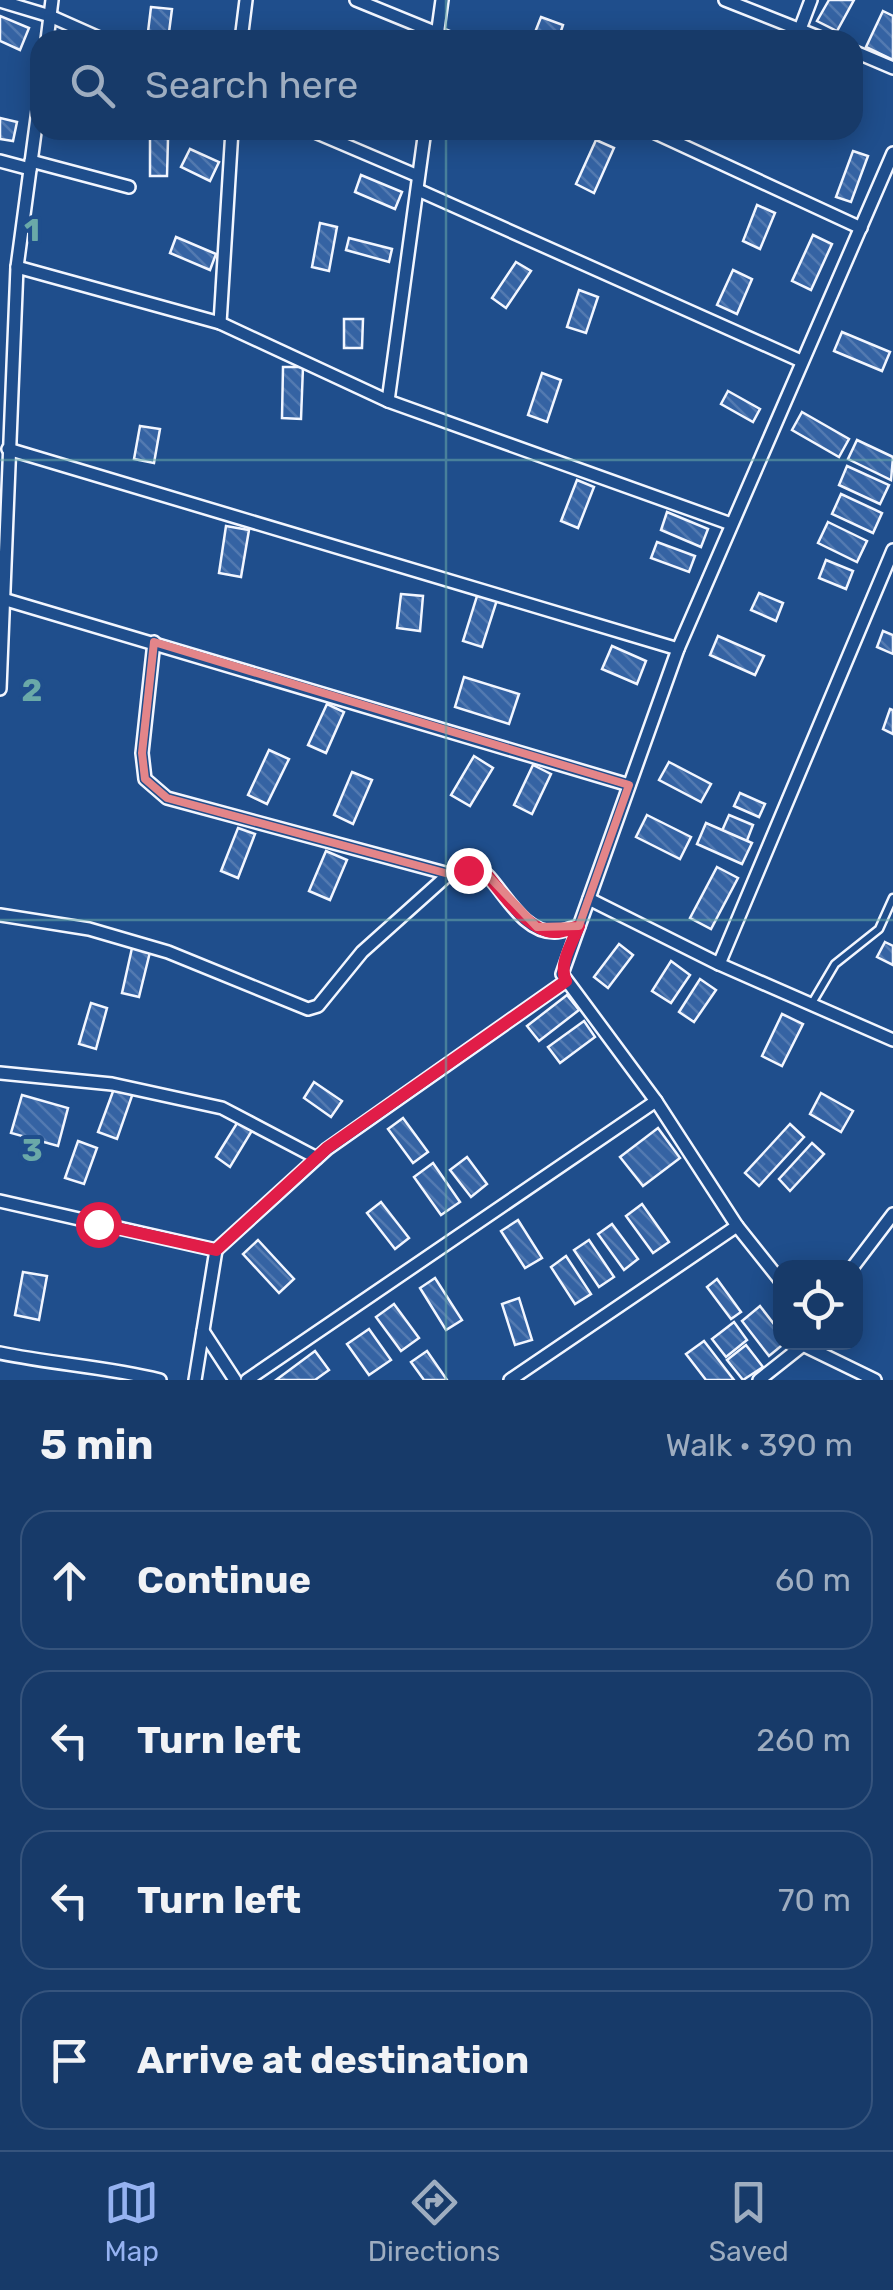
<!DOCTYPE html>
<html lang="en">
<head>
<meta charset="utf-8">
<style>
  :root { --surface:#173a69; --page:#20416f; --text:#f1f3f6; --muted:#9eadc0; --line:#36547d; --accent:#95b2f1 }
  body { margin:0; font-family:Rubik,sans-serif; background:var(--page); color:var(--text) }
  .controls { position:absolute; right:30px; bottom:30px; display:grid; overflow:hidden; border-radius:20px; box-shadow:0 5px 25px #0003 }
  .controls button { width:90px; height:90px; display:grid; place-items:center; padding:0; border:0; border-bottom:2px solid var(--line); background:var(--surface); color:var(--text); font:50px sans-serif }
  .stop { position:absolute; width:30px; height:30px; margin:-22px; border:8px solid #e11d48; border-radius:50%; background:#fff }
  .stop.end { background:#e11d48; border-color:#fff; box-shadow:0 2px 10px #0008 }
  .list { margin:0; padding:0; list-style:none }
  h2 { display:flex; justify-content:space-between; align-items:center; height:130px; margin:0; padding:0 40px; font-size:42px }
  h2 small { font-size:32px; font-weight:400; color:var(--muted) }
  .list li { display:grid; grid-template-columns:65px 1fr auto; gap:30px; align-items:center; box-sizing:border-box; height:140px; margin:0 20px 20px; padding:0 20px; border:2px solid var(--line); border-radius:30px }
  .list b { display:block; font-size:38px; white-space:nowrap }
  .list em { font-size:32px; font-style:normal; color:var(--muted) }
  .icon { flex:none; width:55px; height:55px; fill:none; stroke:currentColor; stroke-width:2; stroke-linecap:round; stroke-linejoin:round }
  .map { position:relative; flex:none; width:893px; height:1380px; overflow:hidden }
  .search { position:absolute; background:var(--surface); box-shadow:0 5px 25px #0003; left:30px; right:30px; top:30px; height:110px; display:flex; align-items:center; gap:25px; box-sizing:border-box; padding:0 35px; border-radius:30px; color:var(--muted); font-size:38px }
  .sheet { height:770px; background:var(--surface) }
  nav { display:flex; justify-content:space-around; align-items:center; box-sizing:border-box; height:140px; border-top:2px solid var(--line); background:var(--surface); font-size:28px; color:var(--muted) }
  nav a { display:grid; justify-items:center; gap:5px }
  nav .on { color:var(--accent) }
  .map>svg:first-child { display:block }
  .building { fill:url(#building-back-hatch); stroke:#f2f6ff; stroke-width:2.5 }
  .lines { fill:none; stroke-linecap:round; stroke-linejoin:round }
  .service-casing { stroke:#f2f6ff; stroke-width:11 }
  .minor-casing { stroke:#f2f6ff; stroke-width:16 }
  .service { stroke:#1f4e8c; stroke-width:6 }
  .minor { stroke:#1f4e8c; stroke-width:11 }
  .route { stroke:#e11d48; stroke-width:12 }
  .marked { fill:none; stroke:#e38589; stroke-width:8; stroke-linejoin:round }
  .grid { fill:none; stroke:#6aa9a8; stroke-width:2.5; stroke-opacity:0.55 }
  .grid-label { font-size:32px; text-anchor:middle; font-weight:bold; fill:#6aa9a8; stroke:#1f4e8c; stroke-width:8; stroke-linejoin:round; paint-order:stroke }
</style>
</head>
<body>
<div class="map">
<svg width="893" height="1380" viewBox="0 0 893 1380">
  <defs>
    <pattern id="building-back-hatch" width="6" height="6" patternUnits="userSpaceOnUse" patternTransform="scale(2.5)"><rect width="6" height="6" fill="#3563a3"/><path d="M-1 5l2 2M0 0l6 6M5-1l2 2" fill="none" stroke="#537ab1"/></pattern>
  </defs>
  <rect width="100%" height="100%" fill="#1f4e8c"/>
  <g class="building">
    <polygon points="829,0 854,0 837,31 817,21"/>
    <polygon points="151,7 172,9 168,40 147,40"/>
    <polygon points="883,11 893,16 893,60 866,47"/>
    <polygon points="0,16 29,28 20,50 0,41"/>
    <polygon points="541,17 563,25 558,40 532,40"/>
    <polygon points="0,118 17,122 13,141 0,139"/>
    <polygon points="150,138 168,139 167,176 150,176"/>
    <polygon points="596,140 614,148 594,193 576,184"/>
    <polygon points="190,149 219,162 210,181 181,167"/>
    <polygon points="853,151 868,156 851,202 836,197"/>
    <polygon points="361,175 402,192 395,209 355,192"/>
    <polygon points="757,205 775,213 760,249 743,241"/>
    <polygon points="320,223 337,227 329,271 312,267"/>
    <polygon points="813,235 832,244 811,290 792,281"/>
    <polygon points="176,237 216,254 210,270 170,253"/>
    <polygon points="349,238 392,249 389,262 346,250"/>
    <polygon points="516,262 531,271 506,308 492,298"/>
    <polygon points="733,270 752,279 737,314 717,305"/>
    <polygon points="579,290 598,297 586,333 567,327"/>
    <polygon points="344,319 363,319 362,348 344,348"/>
    <polygon points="842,332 890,352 882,371 834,351"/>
    <polygon points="283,367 303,367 301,419 282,418"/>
    <polygon points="542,373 561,380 547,422 528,415"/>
    <polygon points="728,391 760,409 753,422 721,404"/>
    <polygon points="802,412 849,439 839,457 792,430"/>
    <polygon points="140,426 160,429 154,463 134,459"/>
    <polygon points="857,440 893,457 891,480 848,459"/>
    <polygon points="847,466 889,485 880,504 839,485"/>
    <polygon points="577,480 594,487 578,528 561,521"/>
    <polygon points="841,494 882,513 873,533 832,514"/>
    <polygon points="667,512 708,529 701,547 661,530"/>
    <polygon points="828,522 867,541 857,562 818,543"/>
    <polygon points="226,526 249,530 241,577 219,573"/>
    <polygon points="657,542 695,556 689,572 651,558"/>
    <polygon points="826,560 853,571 846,589 819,578"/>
    <polygon points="478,593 497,600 482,647 463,641"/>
    <polygon points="759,593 783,603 776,621 751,610"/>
    <polygon points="401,594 423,596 420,631 397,628"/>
    <polygon points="883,631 893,635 893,654 877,647"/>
    <polygon points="718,636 764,656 755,675 710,655"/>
    <polygon points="612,646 646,661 637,684 602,669"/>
    <polygon points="464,677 519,694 509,724 455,707"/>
    <polygon points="327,704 344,712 326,753 308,745"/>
    <polygon points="890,709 893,710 893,734 883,729"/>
    <polygon points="269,750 289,759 267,804 248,795"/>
    <polygon points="474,756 493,768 470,806 451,795"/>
    <polygon points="669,762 711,784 701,802 659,780"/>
    <polygon points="533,765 551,774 532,814 514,805"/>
    <polygon points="352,772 372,780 353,824 334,815"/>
    <polygon points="740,793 765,804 759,817 734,806"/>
    <polygon points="647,815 691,837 680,859 636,837"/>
    <polygon points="729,815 753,825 746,843 721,833"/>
    <polygon points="706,823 752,843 742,864 697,844"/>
    <polygon points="238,828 255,834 238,878 221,871"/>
    <polygon points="326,851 347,860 330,900 309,891"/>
    <polygon points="717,867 738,878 711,929 690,918"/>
    <polygon points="885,942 893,946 893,965 877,957"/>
    <polygon points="619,944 633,955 608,988 594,977"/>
    <polygon points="132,948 150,952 139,997 122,993"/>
    <polygon points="671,961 690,975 671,1003 652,991"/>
    <polygon points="700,979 716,990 694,1022 679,1012"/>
    <polygon points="567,995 579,1010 539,1041 527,1026"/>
    <polygon points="91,1003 107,1008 96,1049 79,1044"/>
    <polygon points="782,1014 803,1024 782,1066 762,1056"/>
    <polygon points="584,1021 595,1037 560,1063 548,1047"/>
    <polygon points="314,1082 342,1101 331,1117 304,1098"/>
    <polygon points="115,1086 133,1093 117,1139 98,1132"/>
    <polygon points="821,1093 853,1111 841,1132 810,1114"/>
    <polygon points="22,1095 68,1108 58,1146 11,1133"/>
    <polygon points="403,1118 428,1152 413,1163 388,1129"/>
    <polygon points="239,1120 253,1129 230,1167 216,1157"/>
    <polygon points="790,1124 804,1137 759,1186 745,1173"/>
    <polygon points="658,1128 680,1158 643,1186 620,1157"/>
    <polygon points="78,1141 97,1148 84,1184 65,1178"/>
    <polygon points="812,1143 824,1154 790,1191 779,1179"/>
    <polygon points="467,1157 487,1184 471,1197 450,1170"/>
    <polygon points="433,1163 460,1202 441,1215 414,1177"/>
    <polygon points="381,1202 409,1238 395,1249 367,1213"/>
    <polygon points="642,1204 669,1242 653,1253 626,1216"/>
    <polygon points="518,1220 542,1258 525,1268 501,1231"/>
    <polygon points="612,1224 638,1259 624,1270 598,1234"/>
    <polygon points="258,1240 294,1279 279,1293 243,1254"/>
    <polygon points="589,1240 614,1277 599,1287 574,1250"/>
    <polygon points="566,1256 591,1294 575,1304 551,1267"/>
    <polygon points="23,1272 47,1276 39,1320 15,1315"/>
    <polygon points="435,1278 462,1320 446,1330 420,1288"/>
    <polygon points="717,1279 741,1312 731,1319 707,1287"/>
    <polygon points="519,1298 532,1340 515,1345 502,1304"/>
    <polygon points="394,1304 419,1338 401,1351 376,1317"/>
    <polygon points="760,1306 780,1332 780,1342 786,1342 769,1356 742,1321"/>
    <polygon points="734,1322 747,1340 726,1357 712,1339"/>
    <polygon points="369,1329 391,1360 369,1375 347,1344"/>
    <polygon points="704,1341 734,1380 706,1380 686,1354"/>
    <polygon points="746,1345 763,1367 743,1380 727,1360"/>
    <polygon points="315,1351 329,1370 315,1380 276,1380"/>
    <polygon points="427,1351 447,1380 424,1380 411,1362"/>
  </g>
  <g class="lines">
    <g class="service-casing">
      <polyline id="service" points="812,1003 835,964 879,929 893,898"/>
    </g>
    <g class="minor-casing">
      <g id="minor">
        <polyline points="356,0 454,40"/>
        <polyline points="725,0 826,40"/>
        <polyline points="0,1 50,16 104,40"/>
        <polyline points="800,29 811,0"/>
        <polyline points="437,36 442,0"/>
        <polyline points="47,40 52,0"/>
        <polyline points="241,40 246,0"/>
        <polyline points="853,51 893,68"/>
        <polyline points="310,130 418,176"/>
        <polyline points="649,130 861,228"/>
        <polyline points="0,161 30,169"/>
        <polyline points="31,161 129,187"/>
        <polyline points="418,190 801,361"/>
        <polyline points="17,267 220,323 388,401 731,524"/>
        <polyline points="220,323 232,130"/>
        <polyline points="388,401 425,130"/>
        <polyline points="8,449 678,649"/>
        <polyline points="3,599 629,785"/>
        <polyline points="154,642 142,753 145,779 167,798 449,874"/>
        <polyline points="0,689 17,267 40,95"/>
        <polyline points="589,899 719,964 893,1040"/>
        <path d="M0,915L89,929L168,952L308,1009L318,1006L362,952L449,874L476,865C501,882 519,933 555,932C562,932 571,928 579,926"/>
        <polyline points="719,964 893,550"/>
        <polyline points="0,1073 112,1084 222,1108 317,1158"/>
        <polyline points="0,1201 216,1250 327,1149 566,981"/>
        <polyline points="852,1268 893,1214"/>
        <polyline points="780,1280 737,1226 656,1101 562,974 678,649 893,153"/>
        <polyline points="203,1331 235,1380"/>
        <polyline points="805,1346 875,1380"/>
        <path d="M0,1353C53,1364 107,1367 160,1380"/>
        <polyline points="195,1380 216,1250"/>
        <polyline points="247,1380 656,1101"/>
        <polyline points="510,1380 737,1226"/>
        <polyline points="759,1380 807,1342"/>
      </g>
    </g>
    <use href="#service" class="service"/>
    <use href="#minor" class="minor"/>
  </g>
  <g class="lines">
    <path class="route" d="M98,1224L216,1250L327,1148L566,981C558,965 572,943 579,926C572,928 561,933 554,932C527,932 496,885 480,866L468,870"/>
  </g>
  <path class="marked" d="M154,642L629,785L579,926L537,927L480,867L449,874L167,798L145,779L142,753Z"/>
  <path class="grid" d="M446,0V40M446,130V1380M0,460H893M0,920H893"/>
  <g class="grid-label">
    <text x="32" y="241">1</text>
    <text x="32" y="701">2</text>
    <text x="32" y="1161">3</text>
  </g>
</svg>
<div class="controls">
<button><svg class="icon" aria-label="locate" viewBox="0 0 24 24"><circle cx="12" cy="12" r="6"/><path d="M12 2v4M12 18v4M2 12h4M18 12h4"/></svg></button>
</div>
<div class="stop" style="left:98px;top:1224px"></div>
<div class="stop end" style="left:468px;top:870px"></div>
<div class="search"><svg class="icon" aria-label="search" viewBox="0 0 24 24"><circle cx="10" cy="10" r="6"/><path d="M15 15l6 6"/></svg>Search here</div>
</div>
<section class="sheet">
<h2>5 min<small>Walk · 390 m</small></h2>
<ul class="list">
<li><svg class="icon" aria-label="ahead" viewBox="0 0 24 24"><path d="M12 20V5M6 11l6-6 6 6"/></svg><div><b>Continue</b></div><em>60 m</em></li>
<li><svg class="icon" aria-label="left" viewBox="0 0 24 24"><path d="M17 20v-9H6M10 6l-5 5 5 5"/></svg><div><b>Turn left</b></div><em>260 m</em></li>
<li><svg class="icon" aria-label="left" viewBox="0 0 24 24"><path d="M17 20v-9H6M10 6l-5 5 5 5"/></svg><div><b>Turn left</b></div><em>70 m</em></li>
<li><svg class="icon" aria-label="arrive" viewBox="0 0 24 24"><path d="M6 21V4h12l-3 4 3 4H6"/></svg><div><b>Arrive at destination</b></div></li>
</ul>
</section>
<nav>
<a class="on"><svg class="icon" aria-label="map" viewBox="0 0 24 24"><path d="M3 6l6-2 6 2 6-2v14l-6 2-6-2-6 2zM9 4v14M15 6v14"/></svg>Map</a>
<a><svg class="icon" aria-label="directions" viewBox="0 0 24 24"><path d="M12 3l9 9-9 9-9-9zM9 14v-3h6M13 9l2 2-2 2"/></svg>Directions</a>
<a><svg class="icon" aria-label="saved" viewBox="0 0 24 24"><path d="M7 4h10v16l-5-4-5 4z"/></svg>Saved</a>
</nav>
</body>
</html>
